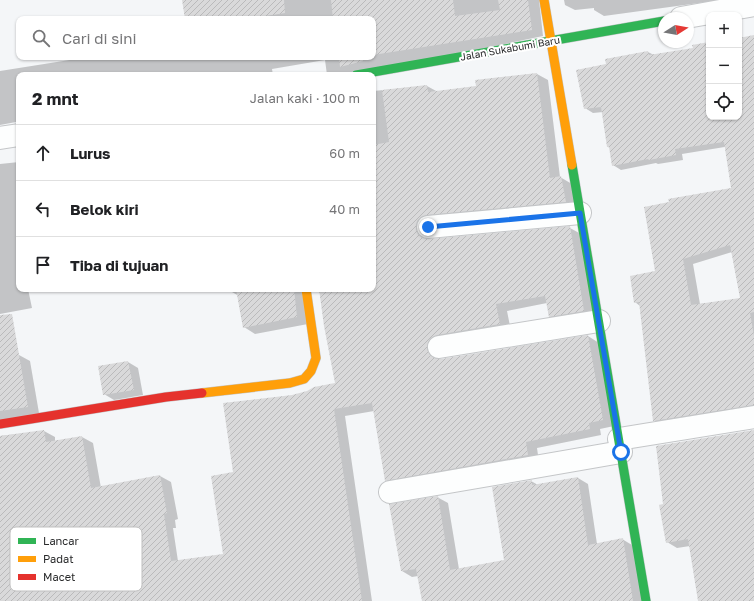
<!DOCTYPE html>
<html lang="id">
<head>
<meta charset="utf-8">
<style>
  :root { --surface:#fff; --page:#f6f6f6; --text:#202124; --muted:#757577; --line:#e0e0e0 }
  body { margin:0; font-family:"Golos Text",sans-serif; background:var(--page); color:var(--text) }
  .controls { position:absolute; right:12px; top:12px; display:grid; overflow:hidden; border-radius:8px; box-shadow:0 1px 3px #0004 }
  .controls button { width:36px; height:36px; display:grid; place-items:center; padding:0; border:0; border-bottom:1px solid var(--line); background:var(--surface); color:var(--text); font:20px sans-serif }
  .compass { position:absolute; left:658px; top:12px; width:36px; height:36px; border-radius:50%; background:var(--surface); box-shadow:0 1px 3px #0004; rotate:79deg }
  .stop { position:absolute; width:12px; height:12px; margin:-9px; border:3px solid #1a73e8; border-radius:50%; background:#fff }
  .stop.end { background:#1a73e8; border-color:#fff; box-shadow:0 1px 4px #0008 }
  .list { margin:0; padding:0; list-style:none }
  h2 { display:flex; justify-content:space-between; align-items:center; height:52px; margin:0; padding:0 16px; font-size:17px }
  h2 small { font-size:13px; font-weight:400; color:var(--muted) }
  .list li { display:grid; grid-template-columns:26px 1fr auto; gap:12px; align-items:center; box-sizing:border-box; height:56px; padding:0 16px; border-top:1px solid var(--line) }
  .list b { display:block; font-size:15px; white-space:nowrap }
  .list em { font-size:13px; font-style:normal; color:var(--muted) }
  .icon { flex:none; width:22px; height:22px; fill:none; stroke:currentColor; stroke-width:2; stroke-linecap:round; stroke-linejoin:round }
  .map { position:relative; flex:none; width:754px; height:601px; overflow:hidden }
  .search { position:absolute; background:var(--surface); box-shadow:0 1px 3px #0004; left:16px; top:16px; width:360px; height:44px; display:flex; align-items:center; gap:10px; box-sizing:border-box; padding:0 14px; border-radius:8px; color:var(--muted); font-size:15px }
  .panel { position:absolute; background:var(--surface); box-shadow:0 1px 3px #0004; left:16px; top:72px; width:360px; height:220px; border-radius:8px }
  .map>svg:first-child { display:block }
  .shadow { fill:#0003; fill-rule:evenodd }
  .building { fill:url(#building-hatch); fill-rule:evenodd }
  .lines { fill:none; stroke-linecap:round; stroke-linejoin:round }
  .street-casing { stroke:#c4c6c8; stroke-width:24 }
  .fast-casing { stroke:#c4c6c8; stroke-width:10 }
  .slow-casing { stroke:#c4c6c8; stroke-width:10 }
  .jam-casing { stroke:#c4c6c8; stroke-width:10 }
  .street { stroke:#fdfefe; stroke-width:22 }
  .fast { stroke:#30b455; stroke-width:9 }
  .slow { stroke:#ff9f0a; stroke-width:9 }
  .jam { stroke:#e5322d; stroke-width:9 }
  .route { stroke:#1a73e8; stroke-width:5 }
  .labels { text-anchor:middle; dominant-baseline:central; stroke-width:4; stroke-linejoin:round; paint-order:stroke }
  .street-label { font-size:10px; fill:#292a2b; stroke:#fff }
  .key { fill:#fff; stroke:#bfbfbf; stroke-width:1 }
  .key-label { font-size:11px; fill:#292a2b }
</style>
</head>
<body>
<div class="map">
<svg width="754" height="601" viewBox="0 0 754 601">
  <defs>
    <pattern id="building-hatch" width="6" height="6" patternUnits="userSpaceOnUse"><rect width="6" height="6" fill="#d9d9da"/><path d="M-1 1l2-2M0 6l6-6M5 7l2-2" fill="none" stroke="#bababb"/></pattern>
  </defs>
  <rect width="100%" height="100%" fill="#f4f6f8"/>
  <g class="shadow">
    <polygon points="183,0 539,0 543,36 357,75 327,75 325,60 272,69 273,75 19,75 19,124 16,122 0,125 0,71 82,58 85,59 97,57 112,57 118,60 125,59 127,60 144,57 373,57 373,19 186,19"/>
    <polygon points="564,0 721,0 604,16 594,10 594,8 575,10 565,5"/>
    <polygon points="754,36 754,119 749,143 682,154 683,160 658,164 656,163 621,170 613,165 610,148 608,147 603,112 593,113 585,108 607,65 648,52 654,55 694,49 709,43 709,117 739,117 739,39"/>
    <polygon points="537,74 548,80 560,177 572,184 576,208 427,236 429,241 570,228 581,234 595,317 561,322 549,316 547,303 507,311 511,331 438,357 440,360 588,336 599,343 614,426 600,429 601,435 537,448 539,462 398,487 386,480 374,411 345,416 372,601 214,601 225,554 234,473 292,396 336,384 320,289 373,289 373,91 427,86 438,92 477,87"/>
    <path d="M754,158V411L664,426L654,420L640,306L635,302L656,272L732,188ZM732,252L741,299L700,304L693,264Z"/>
    <polygon points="19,162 19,289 28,289 32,308 0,314 0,164"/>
    <polygon points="232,289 307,289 308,324 255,334 244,327 239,296 232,292"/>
    <polygon points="19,355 30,361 39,413 0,425 0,358"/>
    <polygon points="128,362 138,368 143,395 114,400 104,394"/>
    <polygon points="44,431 55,437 55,441 82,437 93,443 101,488 160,476 171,482 178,519 175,520 176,528 173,528 184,601 0,601 0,436"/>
    <polygon points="754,431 754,601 699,601 690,546 677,548 667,542 664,505"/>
    <polygon points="578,478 588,484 597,544 622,539 632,545 642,601 423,601 418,576 412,577 402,571 437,497 448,503 459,569 505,561 531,481 538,485"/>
  </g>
  <g class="building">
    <polygon points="182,0 284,0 285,13 246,19 185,19"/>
    <polygon points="331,0 453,0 455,16 500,10 498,0 528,0 532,30 373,55 373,19 333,19"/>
    <path d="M754,35V312L750,313L754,336V405L653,421L639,302L634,303L630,276L655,271L644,207L669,202L668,199L731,188L724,142L675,149L676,155L649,160L648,159L612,166L609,147H607L601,107L584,109L576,70L606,64L605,59L648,51L649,55L693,48L692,45L709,42V117H739V38ZM730,245L740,298L691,305L683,259Z"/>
    <polygon points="339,57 362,57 363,61 340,67"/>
    <polygon points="537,73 550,178 561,176 566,202 427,215 421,217 417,221 416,229 418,234 422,238 429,239 570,226 584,311 549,317 545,296 496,304 500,324 437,335 431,338 428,342 427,349 430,355 434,358 441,359 588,335 603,420 589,423 590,429 526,442 528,455 385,481 372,403 334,409 362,601 0,601 0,436 44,430 46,442 82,436 91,488 160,475 167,513 164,514 171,561 223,554 211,476 233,472 223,403 292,395 307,391 314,387 335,383 324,326 319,289 373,289 373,145 389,142 382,90 427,85 428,92 476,86 475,80"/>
    <polygon points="236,289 294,289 297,317 243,328"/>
    <polygon points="12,314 28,407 0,411 0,315"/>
    <polygon points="128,361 134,390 103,395 98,366"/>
    <polygon points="754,430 754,601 698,601 688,539 666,543 659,505 663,504 656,446"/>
    <polygon points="578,477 588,545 623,538 633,601 422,601 416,569 401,571 389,504 438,496 450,570 504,560 492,487 532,480 532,485"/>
  </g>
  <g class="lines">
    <g class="street-casing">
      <g id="street">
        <polyline points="681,18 754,5"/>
        <polyline points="0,138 19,135"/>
        <polyline points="428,227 580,213"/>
        <polyline points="439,347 599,321"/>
        <polyline points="619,439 754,417"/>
        <polyline points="390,492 621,452"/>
      </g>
    </g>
    <g class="fast-casing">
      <g id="fast">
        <polyline points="356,75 664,21"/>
        <polyline points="572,165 646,601"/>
      </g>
    </g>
    <g class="slow-casing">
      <g id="slow">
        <polyline points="544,0 572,165"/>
        <polyline points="202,393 290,383 304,379 311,371 316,358 306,289"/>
      </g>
    </g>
    <g class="jam-casing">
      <polyline id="jam" points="0,424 166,397 202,393"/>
    </g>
    <use href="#street" class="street"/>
    <use href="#fast" class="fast"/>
    <use href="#slow" class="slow"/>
    <use href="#jam" class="jam"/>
  </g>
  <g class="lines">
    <polyline class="route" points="428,227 580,213 621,452"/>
  </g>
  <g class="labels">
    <g class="street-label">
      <text transform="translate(510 48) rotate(-10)">Jalan Sukabumi Baru</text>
    </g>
  </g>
  <rect x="10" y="527" width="132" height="64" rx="6" class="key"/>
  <rect x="18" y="538" width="18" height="6" fill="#30b455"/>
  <rect x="18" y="556" width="18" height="6" fill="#ff9f0a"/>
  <rect x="18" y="574" width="18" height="6" fill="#e5322d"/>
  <g class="key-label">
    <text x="43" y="545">Lancar</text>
    <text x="43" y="563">Padat</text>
    <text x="43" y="581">Macet</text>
  </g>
</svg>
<div class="controls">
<button>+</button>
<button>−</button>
<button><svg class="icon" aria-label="locate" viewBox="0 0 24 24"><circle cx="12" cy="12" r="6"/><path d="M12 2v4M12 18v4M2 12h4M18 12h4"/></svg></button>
</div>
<svg class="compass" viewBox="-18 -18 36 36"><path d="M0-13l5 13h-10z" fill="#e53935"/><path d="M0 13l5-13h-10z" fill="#757577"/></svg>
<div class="stop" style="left:621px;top:452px"></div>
<div class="stop end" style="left:428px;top:227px"></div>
<div class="search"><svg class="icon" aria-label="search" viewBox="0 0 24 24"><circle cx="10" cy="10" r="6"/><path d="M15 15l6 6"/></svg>Cari di sini</div>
<section class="panel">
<h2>2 mnt<small>Jalan kaki · 100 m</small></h2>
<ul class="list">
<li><svg class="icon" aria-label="ahead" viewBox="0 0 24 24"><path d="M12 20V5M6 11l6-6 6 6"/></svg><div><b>Lurus</b></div><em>60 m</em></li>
<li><svg class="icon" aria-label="left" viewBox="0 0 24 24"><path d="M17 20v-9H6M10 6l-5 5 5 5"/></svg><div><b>Belok kiri</b></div><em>40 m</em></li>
<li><svg class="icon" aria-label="arrive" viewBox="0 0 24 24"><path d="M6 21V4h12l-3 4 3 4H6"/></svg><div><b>Tiba di tujuan</b></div></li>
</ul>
</section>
</div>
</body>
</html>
